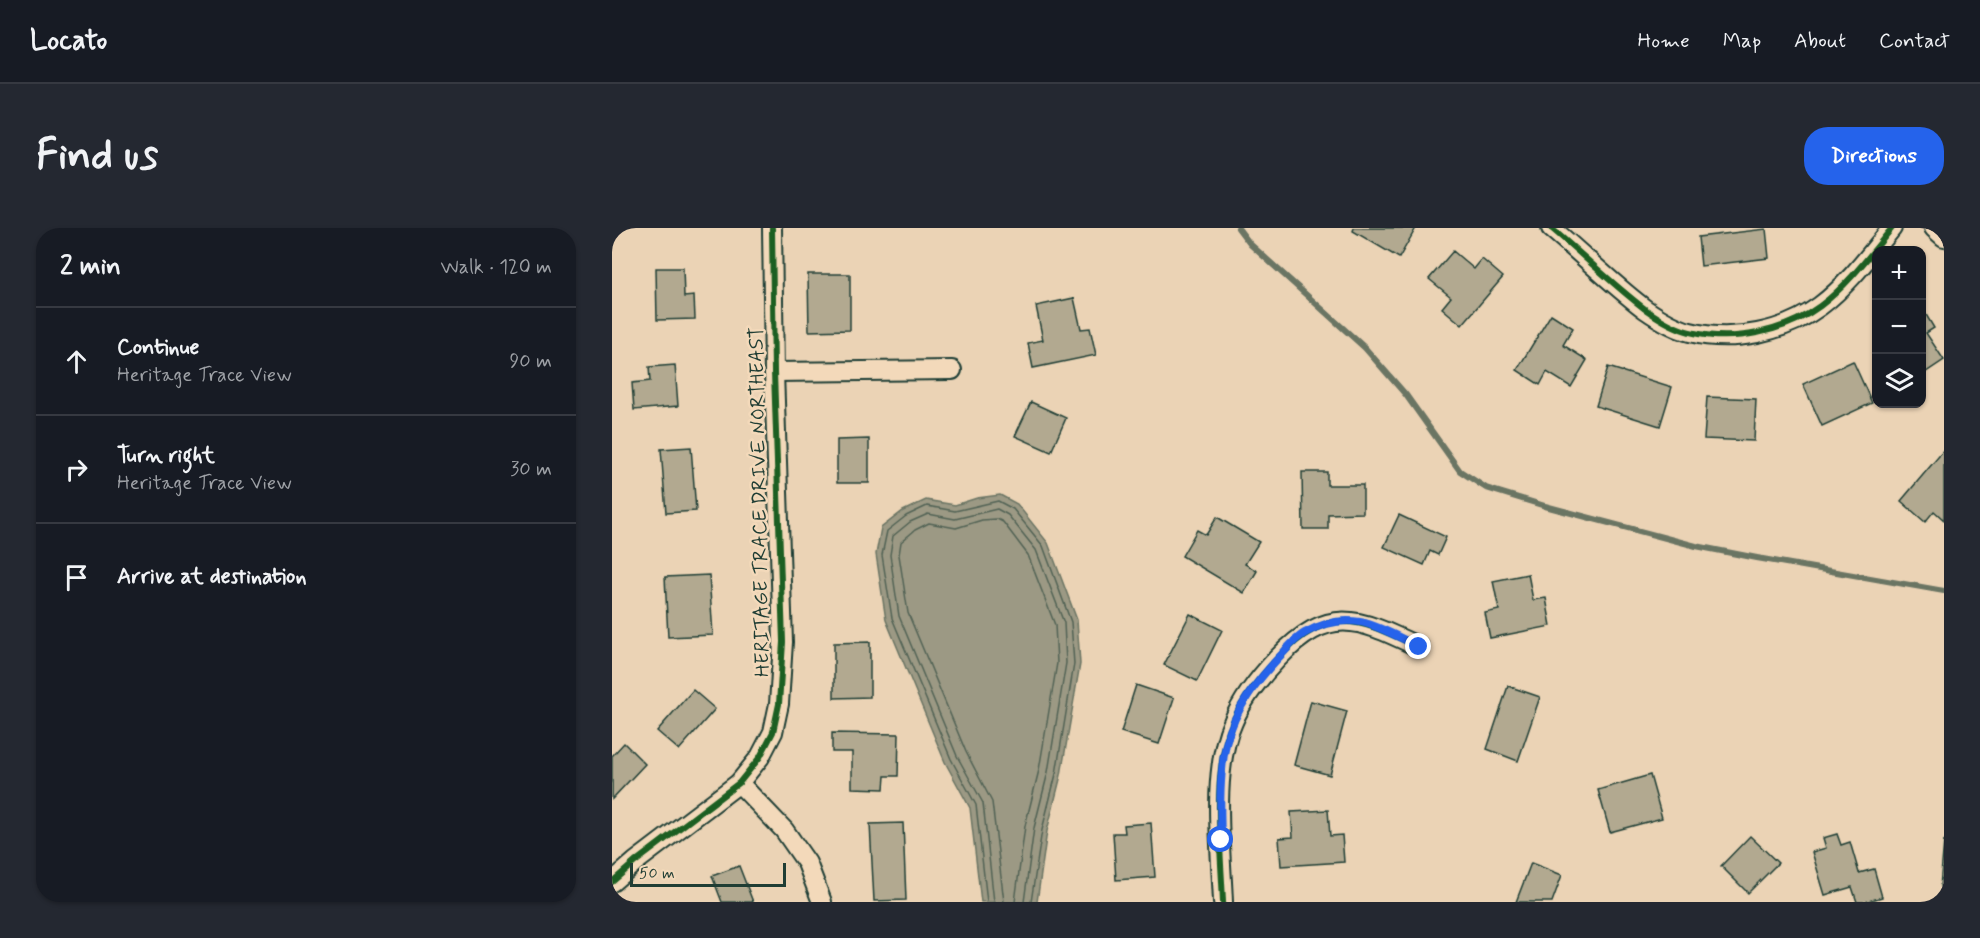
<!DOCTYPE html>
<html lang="en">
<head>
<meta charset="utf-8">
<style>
  :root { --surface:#171b24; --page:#242831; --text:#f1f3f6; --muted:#9ea1a6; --line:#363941; --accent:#2563eb }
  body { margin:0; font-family:Mynerve,sans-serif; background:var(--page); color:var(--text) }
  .controls { position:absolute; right:18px; top:18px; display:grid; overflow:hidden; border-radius:12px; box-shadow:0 2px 4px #0004 }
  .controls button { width:54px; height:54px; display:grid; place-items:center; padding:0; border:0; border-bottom:2px solid var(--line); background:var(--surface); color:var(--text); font:30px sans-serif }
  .scale { position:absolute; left:18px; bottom:15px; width:156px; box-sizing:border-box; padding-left:6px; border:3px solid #1f3d34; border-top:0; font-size:16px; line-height:21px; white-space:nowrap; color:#1f3d34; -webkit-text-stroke:4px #f3d9ba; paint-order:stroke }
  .stop { position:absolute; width:18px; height:18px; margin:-14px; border:4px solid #2563eb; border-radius:50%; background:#fff }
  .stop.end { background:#2563eb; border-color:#fff; box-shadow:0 2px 6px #0008 }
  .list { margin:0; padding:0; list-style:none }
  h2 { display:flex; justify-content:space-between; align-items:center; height:78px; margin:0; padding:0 24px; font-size:26px }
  h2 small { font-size:20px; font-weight:400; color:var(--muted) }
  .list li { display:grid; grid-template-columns:39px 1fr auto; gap:18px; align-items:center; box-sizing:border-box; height:108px; padding:0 24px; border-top:2px solid var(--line) }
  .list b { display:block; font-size:22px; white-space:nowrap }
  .list p { margin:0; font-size:20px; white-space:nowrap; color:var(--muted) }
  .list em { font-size:20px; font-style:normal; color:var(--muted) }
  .icon { flex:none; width:33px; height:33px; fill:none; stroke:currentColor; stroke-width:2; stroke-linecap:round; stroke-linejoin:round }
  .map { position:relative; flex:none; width:1332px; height:674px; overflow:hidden; border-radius:24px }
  header { display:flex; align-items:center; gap:36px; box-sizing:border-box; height:84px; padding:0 30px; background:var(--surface); border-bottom:2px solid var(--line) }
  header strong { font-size:28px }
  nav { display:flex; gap:33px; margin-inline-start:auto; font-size:21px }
  .intro { display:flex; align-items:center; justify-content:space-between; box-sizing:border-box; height:144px; padding:0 36px }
  h1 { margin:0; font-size:42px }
  .button { padding:15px 27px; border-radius:24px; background:var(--accent); color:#fff; font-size:21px; font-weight:700 }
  main { display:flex; gap:36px; padding:0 36px }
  aside { flex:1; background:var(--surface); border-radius:24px; box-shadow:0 2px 4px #0004 }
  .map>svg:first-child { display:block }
  .water { fill:#9c9984; stroke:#6a7464; stroke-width:1.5 }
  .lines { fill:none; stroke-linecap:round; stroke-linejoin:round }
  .shore { stroke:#516254; stroke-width:1.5 }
  .stream { stroke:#6a7464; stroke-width:6 }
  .building { fill:#b2a990; stroke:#1f3d34; stroke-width:1.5 }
  .street-casing { stroke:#1f3d34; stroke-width:22 }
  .street { stroke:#f3d9ba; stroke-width:18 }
  .cycleway-casing { stroke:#f3d9ba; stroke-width:10 }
  .cycleway { stroke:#1b5e20; stroke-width:6 }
  .route { stroke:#2563eb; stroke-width:8 }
  .labels { text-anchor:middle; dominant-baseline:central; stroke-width:5; stroke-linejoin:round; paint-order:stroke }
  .street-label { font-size:20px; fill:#1f3d34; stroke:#f3d9ba }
</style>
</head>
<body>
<header>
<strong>Locato</strong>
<nav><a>Home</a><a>Map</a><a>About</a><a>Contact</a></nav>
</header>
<div class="intro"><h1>Find us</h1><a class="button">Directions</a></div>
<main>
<aside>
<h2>2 min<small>Walk · 120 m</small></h2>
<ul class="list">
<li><svg class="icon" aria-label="ahead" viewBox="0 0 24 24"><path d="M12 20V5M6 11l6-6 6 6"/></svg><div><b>Continue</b><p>Heritage Trace View</p></div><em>90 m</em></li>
<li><svg class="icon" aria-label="right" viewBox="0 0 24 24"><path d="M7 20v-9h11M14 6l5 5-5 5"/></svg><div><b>Turn right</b><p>Heritage Trace View</p></div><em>30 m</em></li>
<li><svg class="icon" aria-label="arrive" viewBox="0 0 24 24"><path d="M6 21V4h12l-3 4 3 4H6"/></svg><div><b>Arrive at destination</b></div></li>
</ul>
</aside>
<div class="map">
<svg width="1332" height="674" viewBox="0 0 1332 674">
  <rect width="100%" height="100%" fill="#ebd3b5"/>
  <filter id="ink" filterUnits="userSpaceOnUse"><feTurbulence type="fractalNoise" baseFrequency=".0167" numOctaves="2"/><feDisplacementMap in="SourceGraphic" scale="12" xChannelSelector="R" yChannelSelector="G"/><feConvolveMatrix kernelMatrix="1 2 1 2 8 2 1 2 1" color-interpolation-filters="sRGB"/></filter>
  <g filter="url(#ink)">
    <polygon class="water" points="388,267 405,276 436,315 465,392 468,436 449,547 435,603 425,674 369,674 358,580 333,534 274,392 264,326 269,300 291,283 314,272 343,277 365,270"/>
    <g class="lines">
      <g class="shore">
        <polyline points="375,674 364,577 339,531 280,390 270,327 275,303 294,288 315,278 343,283 386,273 401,281 431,318 459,394 462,436 444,546 430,602 419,674"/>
        <polyline points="382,674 371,575 345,528 287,388 278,327 281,308 298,294 316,286 343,291 385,281 396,287 424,322 452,395 454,435 436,544 422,600 412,674"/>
        <polyline points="392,674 380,574 354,524 296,385 287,327 289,314 303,302 317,295 344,300 370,292 385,291 391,294 416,327 443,397 445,435 427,542 413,598 403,674"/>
      </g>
      <polyline class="stream" points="626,0 638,16 753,120 794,167 848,243 874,260 933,278 1084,318 1145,330 1332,363"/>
    </g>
    <g class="building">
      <polygon points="742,0 804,0 787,30 741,3"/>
      <polygon points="1154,1 1157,30 1089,38 1086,9"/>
      <polygon points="841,23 862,41 870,31 891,49 850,97 830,80 839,69 817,51"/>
      <polygon points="44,40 71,40 72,69 82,68 83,91 45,92"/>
      <polygon points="196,46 238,46 238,102 197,103"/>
      <polygon points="462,70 469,101 478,100 484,127 421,140 416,115 431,112 424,78"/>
      <polygon points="1310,80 1322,100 1314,105 1332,132 1311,146 1310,143"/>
      <polygon points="939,86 961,100 951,117 975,132 959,159 935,144 928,157 905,142"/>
      <polygon points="1241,133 1260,175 1210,198 1191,156"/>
      <polygon points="63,137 66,178 22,182 20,155 38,153 37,139"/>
      <polygon points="996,139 1060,159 1048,198 984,178"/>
      <polygon points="1095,169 1144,171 1142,213 1092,211"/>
      <polygon points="419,174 454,190 439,224 403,208"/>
      <polygon points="257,211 257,255 225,255 225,212"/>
      <polygon points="79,219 84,283 54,285 49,221"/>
      <polygon points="1332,222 1332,292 1322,283 1313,294 1289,273"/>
      <polygon points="690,244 715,244 715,257 751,257 751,285 716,286 716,301 691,301"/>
      <polygon points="787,287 834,309 826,327 818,323 812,337 772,319"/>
      <polygon points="605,289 647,314 633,336 645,343 632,365 570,328 585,302 594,307"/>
      <polygon points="916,346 921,372 934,370 939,398 878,410 873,385 887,382 881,353"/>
      <polygon points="97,347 101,407 56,409 53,349"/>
      <polygon points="578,386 610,402 585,453 552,437"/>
      <polygon points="258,414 258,469 222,470 222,415"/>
      <polygon points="524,457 562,470 547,516 509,504"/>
      <polygon points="896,458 928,469 906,533 875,521"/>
      <polygon points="81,462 103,481 67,522 45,503"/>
      <polygon points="699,473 735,483 718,547 682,537"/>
      <polygon points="220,505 287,506 286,548 273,548 272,561 240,560 240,524 220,524"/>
      <polygon points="12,515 33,536 0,571 0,528"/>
      <polygon points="1038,547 1050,590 998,604 986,562"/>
      <polygon points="716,582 718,608 730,607 732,634 669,638 667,610 681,609 679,584"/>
      <polygon points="291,595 294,672 262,673 258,596"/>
      <polygon points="539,595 543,649 504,652 501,605 513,605 512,597"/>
      <polygon points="1225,606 1229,617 1238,614 1247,645 1262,641 1270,669 1253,674 1245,674 1240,659 1213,667 1200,624 1214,620 1211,610"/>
      <polygon points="1138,608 1166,635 1136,665 1109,638"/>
      <polygon points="1332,612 1332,660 1328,659"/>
      <polygon points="919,635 950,647 940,674 904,674"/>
      <polygon points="127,638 141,674 110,674 100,648"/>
    </g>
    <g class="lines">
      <g class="street-casing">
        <g id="street">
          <path d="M939,0C970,26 1001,57 1033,81C1046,90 1062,100 1078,104C1121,115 1173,104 1208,78C1236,57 1258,27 1280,0"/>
          <polyline points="1322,0 1332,9"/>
          <polyline points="162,144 340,142"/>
          <polyline points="127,555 172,602 195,635 210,674"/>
          <polyline points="0,654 23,634 127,555 148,529 161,504 167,476 171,414 162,144 160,0"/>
          <path d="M611,674C609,621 599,542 621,494C631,470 648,449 665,431C718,376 745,390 807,419"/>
        </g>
      </g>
      <use href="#street" class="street"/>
      <g class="cycleway-casing">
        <g id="cycleway">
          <path d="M939,0C970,26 1001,57 1033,81C1046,90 1062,100 1078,104C1121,115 1173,104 1208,78C1236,57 1258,27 1280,0"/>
          <polyline points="0,654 23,634 127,555 148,529 161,504 167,476 171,414 162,144 160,0"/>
          <path d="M611,674C609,621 599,542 621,494C631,470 648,449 665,431C718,376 745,390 807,419"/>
        </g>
      </g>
      <use href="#cycleway" class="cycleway"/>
    </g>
  </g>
  <g class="lines" filter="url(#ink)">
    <path class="route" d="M609,612C608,580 607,548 614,516C623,480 646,451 671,425C678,417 686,408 695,404C711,395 730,391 748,394C766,397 790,411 807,419"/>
  </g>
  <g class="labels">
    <g class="street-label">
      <text transform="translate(148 274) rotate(-91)">HERITAGE TRACE DRIVE NORTHEAST</text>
    </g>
  </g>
</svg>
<div class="controls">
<button>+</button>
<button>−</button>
<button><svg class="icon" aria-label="layers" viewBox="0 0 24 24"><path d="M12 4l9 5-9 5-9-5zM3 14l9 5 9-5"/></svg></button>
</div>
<div class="scale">50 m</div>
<div class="stop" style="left:609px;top:612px"></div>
<div class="stop end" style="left:807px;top:419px"></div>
</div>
</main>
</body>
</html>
